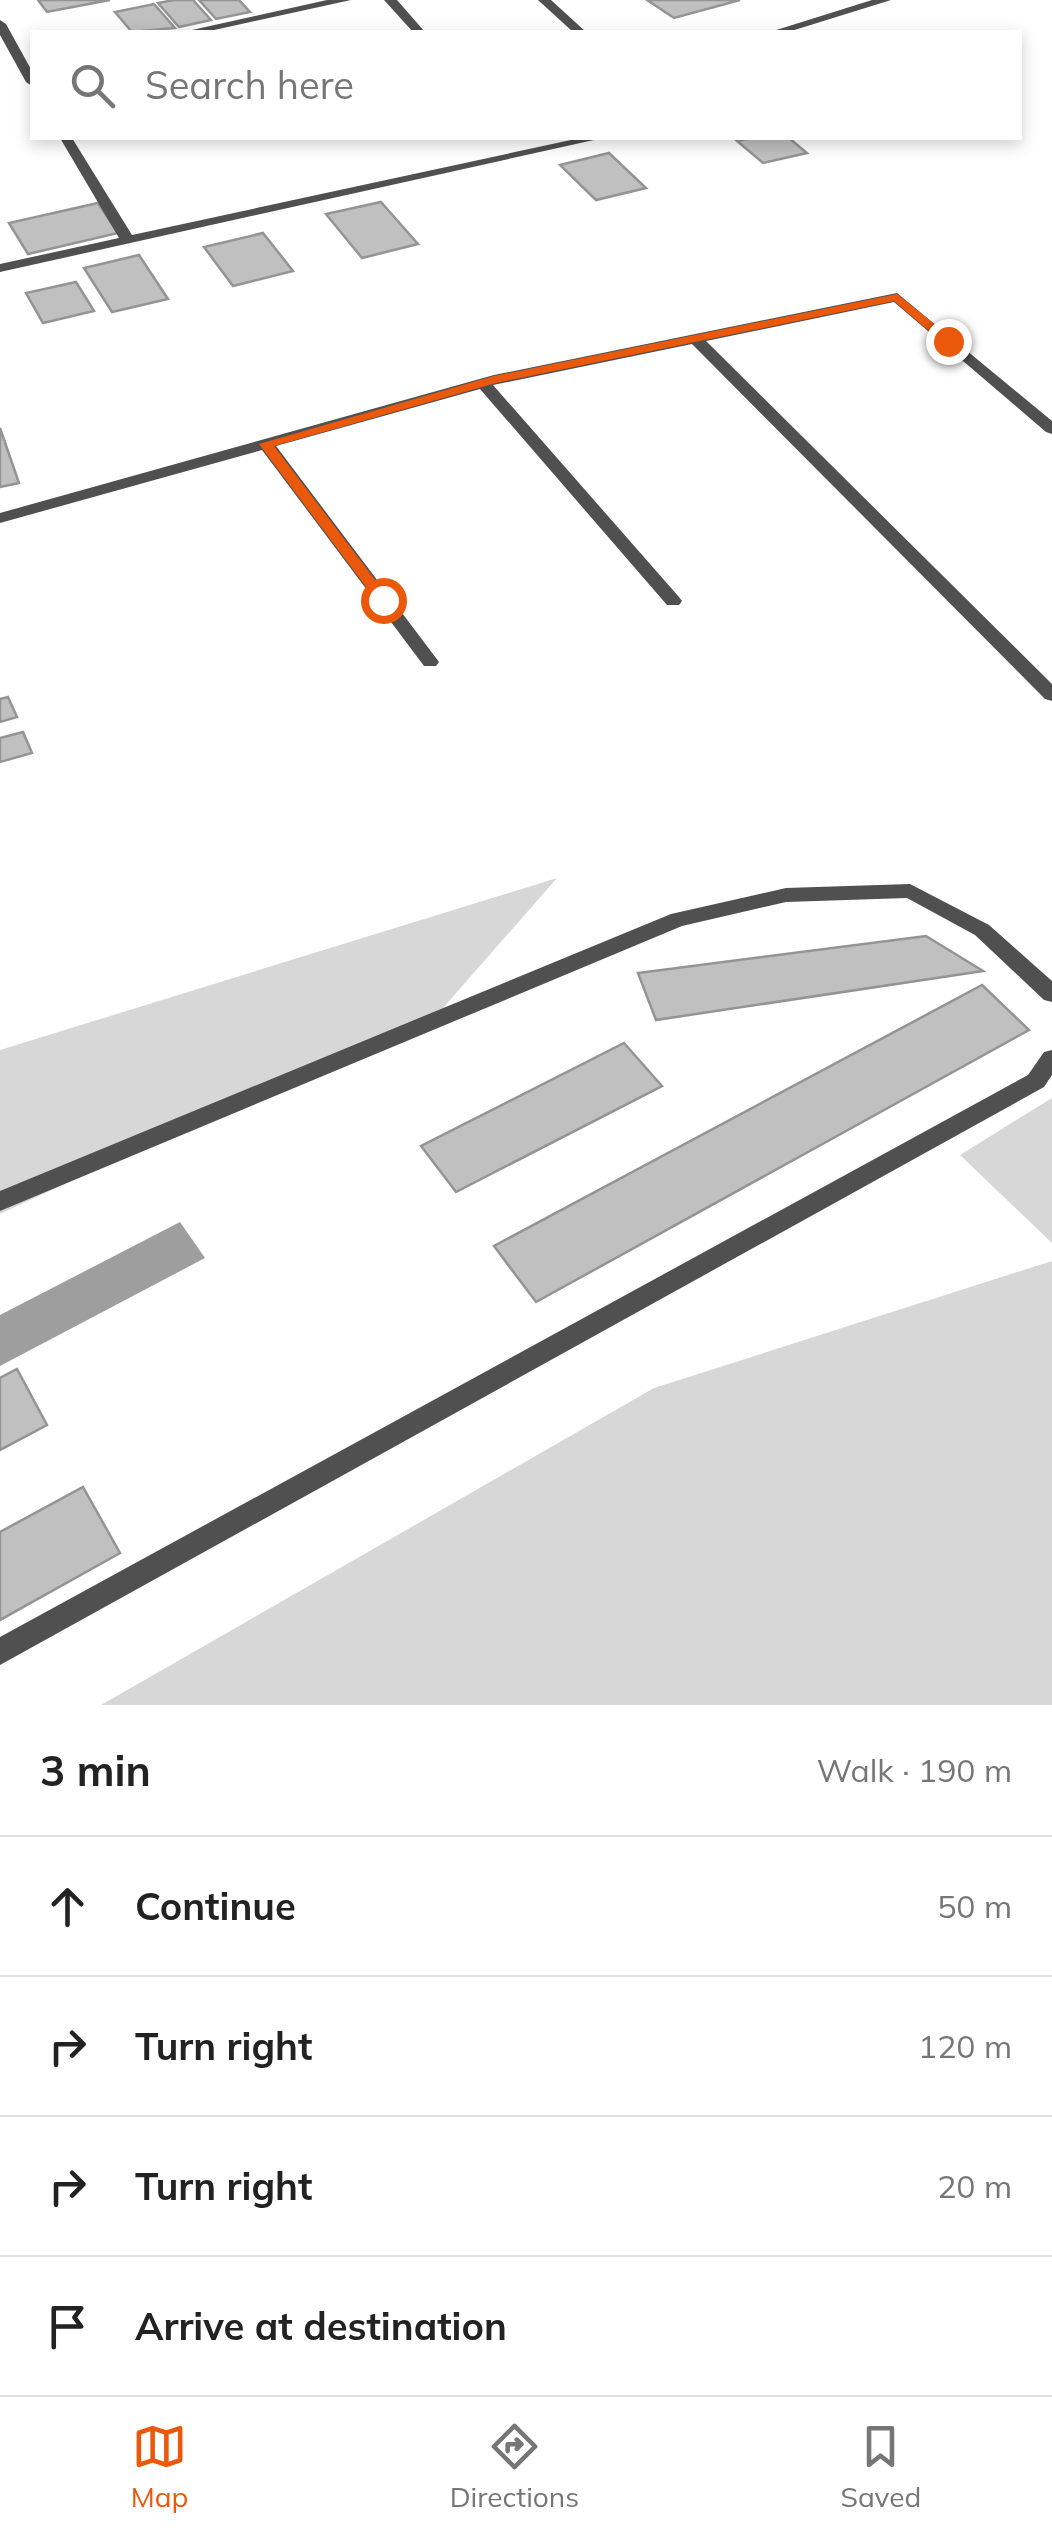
<!DOCTYPE html>
<html lang="en">
<head>
<meta charset="utf-8">
<style>
  :root { --surface:#fff; --page:#f2f2f2; --text:#222; --muted:#767676; --line:#e0e0e0; --accent:#ea580c }
  body { margin:0; font-family:Mulish,sans-serif; background:var(--page); color:var(--text) }
  .stop { position:absolute; width:30px; height:30px; margin:-22px; border:8px solid #ea580c; border-radius:50%; background:#fff }
  .stop.end { background:#ea580c; border-color:#fff; box-shadow:0 2px 10px #0008 }
  .list { margin:0; padding:0; list-style:none }
  h2 { display:flex; justify-content:space-between; align-items:center; height:130px; margin:0; padding:0 40px; font-size:42px }
  h2 small { font-size:32px; font-weight:400; color:var(--muted) }
  .list li { display:grid; grid-template-columns:65px 1fr auto; gap:30px; align-items:center; box-sizing:border-box; height:140px; padding:0 40px; border-top:2px solid var(--line) }
  .list b { display:block; font-size:38px; white-space:nowrap }
  .list em { font-size:32px; font-style:normal; color:var(--muted) }
  .icon { flex:none; width:55px; height:55px; fill:none; stroke:currentColor; stroke-width:2; stroke-linecap:round; stroke-linejoin:round }
  .map { position:relative; flex:none; width:1052px; height:1705px; overflow:hidden }
  .search { position:absolute; background:var(--surface); box-shadow:0 5px 15px #0003; left:30px; right:30px; top:30px; height:110px; display:flex; align-items:center; gap:25px; box-sizing:border-box; padding:0 35px; border-radius:0px; color:var(--muted); font-size:38px }
  .sheet { height:690px; background:var(--surface) }
  nav { display:flex; justify-content:space-around; align-items:center; box-sizing:border-box; height:140px; border-top:2px solid var(--line); background:var(--surface); font-size:28px; color:var(--muted) }
  nav a { display:grid; justify-items:center; gap:5px }
  nav .on { color:var(--accent) }
  .map>svg:first-child { display:block }
  .green { fill:#d7d7d7 }
  .water { fill:#9e9e9e }
  .building { fill:#c0c0c0; stroke:#949494; stroke-width:2.5 }
  .lines { fill:none; stroke-linecap:round; stroke-linejoin:round }
  .service { fill:#505050; fill-rule:evenodd }
  .minor { fill:#505050; fill-rule:evenodd }
  .route { fill:#ea580c }
</style>
</head>
<body>
<div class="map">
<svg width="1052" height="1705" viewBox="0 0 1052 1705">
  <rect width="100%" height="100%" fill="#fff"/>
  <g class="green">
    <polygon points="557,878 443,1008 0,1214 0,1050"/>
    <polygon points="1052,1098 1052,1243 960,1155"/>
    <polygon points="1052,1261 1052,1705 101,1705 654,1388"/>
  </g>
  <polygon class="water" points="180,1222 205,1258 0,1366 0,1315"/>
  <g class="building">
    <polygon points="38,0 110,0 47,12"/>
    <polygon points="174,0 193,0 211,20 179,27 158,3"/>
    <polygon points="199,0 239,0 250,12 216,19"/>
    <polygon points="647,0 740,0 674,18"/>
    <polygon points="154,4 175,28 132,32 115,12"/>
    <polygon points="751,138 789,138 807,153 763,163 737,141"/>
    <polygon points="609,153 646,188 596,200 560,165"/>
    <polygon points="381,202 418,244 362,258 326,214"/>
    <polygon points="98,203 118,233 28,254 9,223"/>
    <polygon points="263,233 293,271 233,286 204,247"/>
    <polygon points="139,255 168,299 112,312 84,268"/>
    <polygon points="76,282 94,311 43,323 26,293"/>
    <polygon points="0,428 19,483 0,487"/>
    <polygon points="8,697 17,717 0,722 0,699"/>
    <polygon points="23,732 32,753 0,762 0,738"/>
    <polygon points="926,936 983,971 656,1020 638,973"/>
    <polygon points="982,985 1029,1030 536,1302 494,1246"/>
    <polygon points="624,1043 662,1086 456,1192 421,1146"/>
    <polygon points="17,1369 47,1425 0,1450 0,1378"/>
    <polygon points="83,1487 120,1553 0,1620 0,1532"/>
  </g>
  <g class="lines">
    <polygon class="service" points="872,0 891,0 788,32 770,32"/>
    <g class="minor">
      <polygon points="327,0 351,0 205,32 183,32"/>
      <polygon points="384,0 397,0 425,32 413,32"/>
      <polygon points="538,0 551,0 586,32 573,32"/>
      <polygon points="0,20 6,24 32,71 32,86 26,82 0,35"/>
      <polygon points="60,138 72,138 132,235 580,138 603,138 0,272 0,264 119,238"/>
      <polygon points="897,293 1052,421 1052,434 1046,432 894,302 706,341 1052,684 1052,701 1045,699 692,344 493,385 679,597 682,601 679,605 667,605 480,389 276,446 436,658 439,662 436,666 424,666 262,450 0,523 0,513 494,375"/>
      <polygon points="910,884 989,925 1052,981 1052,1002 1044,1000 975,935 907,898 786,902 682,926 0,1211 0,1191 671,914 786,888"/>
      <polygon points="1052,1050 1052,1075 1044,1087 0,1665 0,1637 1028,1075 1044,1052"/>
    </g>
  </g>
  <polygon class="route" points="897,294 953,339 953,344 944,344 894,301 496,383 274,446 388,597 388,603 378,603 259,444 494,376"/>
</svg>
<div class="stop" style="left:383px;top:600px"></div>
<div class="stop end" style="left:948px;top:341px"></div>
<div class="search"><svg class="icon" aria-label="search" viewBox="0 0 24 24"><circle cx="10" cy="10" r="6"/><path d="M15 15l6 6"/></svg>Search here</div>
</div>
<section class="sheet">
<h2>3 min<small>Walk · 190 m</small></h2>
<ul class="list">
<li><svg class="icon" aria-label="ahead" viewBox="0 0 24 24"><path d="M12 20V5M6 11l6-6 6 6"/></svg><div><b>Continue</b></div><em>50 m</em></li>
<li><svg class="icon" aria-label="right" viewBox="0 0 24 24"><path d="M7 20v-9h11M14 6l5 5-5 5"/></svg><div><b>Turn right</b></div><em>120 m</em></li>
<li><svg class="icon" aria-label="right" viewBox="0 0 24 24"><path d="M7 20v-9h11M14 6l5 5-5 5"/></svg><div><b>Turn right</b></div><em>20 m</em></li>
<li><svg class="icon" aria-label="arrive" viewBox="0 0 24 24"><path d="M6 21V4h12l-3 4 3 4H6"/></svg><div><b>Arrive at destination</b></div></li>
</ul>
</section>
<nav>
<a class="on"><svg class="icon" aria-label="map" viewBox="0 0 24 24"><path d="M3 6l6-2 6 2 6-2v14l-6 2-6-2-6 2zM9 4v14M15 6v14"/></svg>Map</a>
<a><svg class="icon" aria-label="directions" viewBox="0 0 24 24"><path d="M12 3l9 9-9 9-9-9zM9 14v-3h6M13 9l2 2-2 2"/></svg>Directions</a>
<a><svg class="icon" aria-label="saved" viewBox="0 0 24 24"><path d="M7 4h10v16l-5-4-5 4z"/></svg>Saved</a>
</nav>
</body>
</html>
